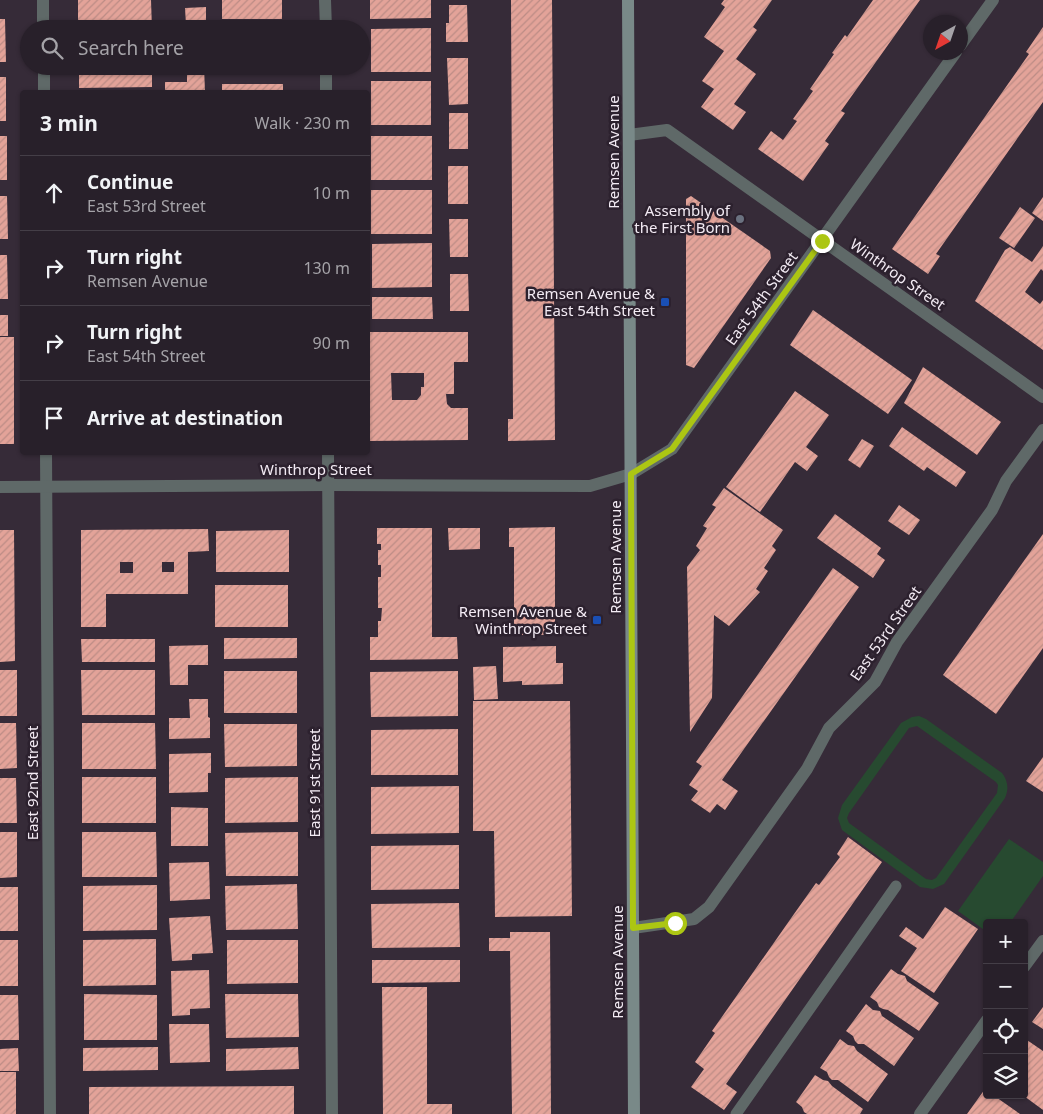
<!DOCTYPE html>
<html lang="en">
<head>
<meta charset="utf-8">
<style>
  :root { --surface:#28202a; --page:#302832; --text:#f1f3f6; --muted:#a5a3a8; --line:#443e47 }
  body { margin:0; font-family:"Noto Sans",sans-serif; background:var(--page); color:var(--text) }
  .controls { position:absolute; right:15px; bottom:15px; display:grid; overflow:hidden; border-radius:5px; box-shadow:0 1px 4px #0004 }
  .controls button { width:45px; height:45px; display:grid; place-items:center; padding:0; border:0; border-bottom:1px solid var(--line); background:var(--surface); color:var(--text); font:25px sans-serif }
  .compass { position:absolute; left:923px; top:15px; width:45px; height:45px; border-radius:50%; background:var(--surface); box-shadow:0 1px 4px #0004; rotate:220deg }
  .stop { position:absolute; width:15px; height:15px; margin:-11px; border:4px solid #acc613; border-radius:50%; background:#fff }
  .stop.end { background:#acc613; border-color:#fff; box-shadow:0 1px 5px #0008 }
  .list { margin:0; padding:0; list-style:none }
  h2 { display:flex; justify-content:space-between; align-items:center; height:65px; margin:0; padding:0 20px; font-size:21px }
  h2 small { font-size:16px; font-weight:400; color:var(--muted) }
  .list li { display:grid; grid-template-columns:32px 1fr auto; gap:15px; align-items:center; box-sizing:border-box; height:75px; padding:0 20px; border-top:1px solid var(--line) }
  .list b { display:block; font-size:19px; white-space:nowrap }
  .list p { margin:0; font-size:16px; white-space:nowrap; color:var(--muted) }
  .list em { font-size:16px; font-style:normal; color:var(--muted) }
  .icon { flex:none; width:28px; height:28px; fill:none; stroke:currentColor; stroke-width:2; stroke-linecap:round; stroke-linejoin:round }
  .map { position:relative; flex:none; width:1043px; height:1114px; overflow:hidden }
  .search { position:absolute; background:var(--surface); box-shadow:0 1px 4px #0004; left:20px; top:20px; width:350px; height:55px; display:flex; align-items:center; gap:12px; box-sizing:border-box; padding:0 18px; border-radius:28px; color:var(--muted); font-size:19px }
  .panel { position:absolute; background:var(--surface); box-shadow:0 1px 4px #0004; left:20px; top:90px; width:350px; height:365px; border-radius:5px }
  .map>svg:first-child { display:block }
  .pitch { fill:#274a30; fill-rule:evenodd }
  .building { fill:url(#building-hatch); fill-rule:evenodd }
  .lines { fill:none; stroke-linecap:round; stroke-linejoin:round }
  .service { stroke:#5f6968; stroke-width:11 }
  .minor { stroke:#5f6968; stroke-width:12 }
  .secondary { stroke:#798988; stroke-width:12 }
  .route { stroke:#acc613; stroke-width:6 }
  .worship-dot { fill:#6b7280; stroke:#2c212e; stroke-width:2 }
  .transit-dot { fill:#1a4fb4; stroke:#2c212e; stroke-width:2 }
  .labels { text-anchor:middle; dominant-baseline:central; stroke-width:5; stroke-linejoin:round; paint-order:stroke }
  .street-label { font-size:15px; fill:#f3ebf4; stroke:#2c212e }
  .poi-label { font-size:15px; fill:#f3ebf4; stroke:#2c212e; text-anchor:end }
</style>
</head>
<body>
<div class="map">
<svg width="1043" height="1114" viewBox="0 0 1043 1114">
  <defs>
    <pattern id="building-hatch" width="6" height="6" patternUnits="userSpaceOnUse" patternTransform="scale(1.25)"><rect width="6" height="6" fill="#e3a399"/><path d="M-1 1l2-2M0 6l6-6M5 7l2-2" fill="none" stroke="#bc8c85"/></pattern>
  </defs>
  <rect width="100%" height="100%" fill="#362b38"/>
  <g class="pitch">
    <path d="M919,716L926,719L1002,773C1008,781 1009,789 1005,798L944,884L933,889L920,887L842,830L838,818L842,805L901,723L912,717ZM917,726L996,782L998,785L997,793L936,878L932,880L926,879L849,823L847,818L849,813L909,728Z"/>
    <polygon points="1009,839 1043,862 1043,876 1010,923 987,923 987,932 958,911"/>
  </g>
  <g class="building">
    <polygon points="78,0 151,0 152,29 78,29"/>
    <rect x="222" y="0" width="60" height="19"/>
    <polygon points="370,0 431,0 431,18 370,19"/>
    <polygon points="511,0 552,0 555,440 508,441 508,419 513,419"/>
    <polygon points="724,0 772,0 753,27 757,30 736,59 756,74 734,104 746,112 733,130 701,107 714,89 702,81 724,51 704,37 725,7 721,4"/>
    <polygon points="873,0 920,0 841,111 845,113 825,141 829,144 803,181 758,149 771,131 783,140 797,121 793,119 813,91 810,89 834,54 832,53 845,35 847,37"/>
    <polygon points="449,5 467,5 468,42 446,42 446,23 449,23"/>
    <polygon points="206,7 206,26 202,26 202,29 166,29 166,26 186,25 185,8"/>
    <polygon points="0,19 5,19 6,62 0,62"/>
    <polygon points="1043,27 1043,102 936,254 940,256 928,274 892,249 1029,54 1026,52"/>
    <polygon points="431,28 431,72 371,72 371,29"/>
    <polygon points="447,58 468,58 468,104 449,105"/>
    <polygon points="79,66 152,66 152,87 79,88"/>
    <polygon points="187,66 204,66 205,92 165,92 165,82 187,82"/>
    <polygon points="222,66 283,66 283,72 222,73"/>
    <rect x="0" y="77" width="6" height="44"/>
    <rect x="371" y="81" width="60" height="44"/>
    <rect x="222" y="84" width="61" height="8"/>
    <rect x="449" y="113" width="19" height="36"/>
    <rect x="0" y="136" width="7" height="44"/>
    <rect x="371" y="136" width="61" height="44"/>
    <rect x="448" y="166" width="20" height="38"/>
    <rect x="371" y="190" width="61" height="44"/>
    <polygon points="0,196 7,196 8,239 0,239"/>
    <polygon points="691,196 770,251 771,258 694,368 686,365 686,199"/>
    <polygon points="1043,197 1043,221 1032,213"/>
    <polygon points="1020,207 1035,218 1014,248 999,238"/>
    <polygon points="449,219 468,219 468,257 450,257"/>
    <polygon points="432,243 432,287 372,288 372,244"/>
    <polygon points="1043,246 1043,271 1041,269 1025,292 1040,304 1043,300 1043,350 975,301 1005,250 1010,247 1032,262"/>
    <polygon points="0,255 7,255 8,299 0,299"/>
    <polygon points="450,274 468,274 469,311 450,311"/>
    <polygon points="372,297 432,297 433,319 372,319"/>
    <polygon points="813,310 912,380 888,414 790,345"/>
    <rect x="0" y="315" width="8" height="21"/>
    <path d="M368,332H468V362H454V394H446L447,404L451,408H468V440L368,441ZM391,373H424V387H421V395L417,400H392Z"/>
    <rect x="0" y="337" width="14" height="107"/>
    <polygon points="923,367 1001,422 977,455 904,403"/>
    <polygon points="795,391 829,415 806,447 818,456 807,471 795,462 760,512 726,487"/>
    <polygon points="902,427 966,472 956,487 927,467 924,471 889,446"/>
    <polygon points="862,439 874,446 860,468 848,460"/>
    <polygon points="724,488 783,530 772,546 776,550 764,568 768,571 756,589 760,592 729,626 714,615 712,698 690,732 687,567 700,550 696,546 707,528 703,526 716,507 712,505"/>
    <polygon points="899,505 920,520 909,535 888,521"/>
    <polygon points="835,514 881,548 877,554 885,560 873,578 817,538"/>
    <polygon points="555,527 555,635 514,635 514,547 509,547 509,528"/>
    <polygon points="377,528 432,528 432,637 457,637 458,659 370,660 370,637 378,637 378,621 381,621 382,608 378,608 378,577 381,577 381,565 378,565 378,550 381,550 381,544 377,544"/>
    <polygon points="448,528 480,528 480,549 449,550"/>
    <path d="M208,529L209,551L188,552V594H106V627H81V530ZM120,562H133V573H120ZM162,562H174V572H162Z"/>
    <polygon points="0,530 14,530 15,661 0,662"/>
    <polygon points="289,530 289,572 216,572 216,531"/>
    <polygon points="1043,534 1043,648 996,714 943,675"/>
    <polygon points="833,568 859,587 722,780 738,791 725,810 717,804 710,813 691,800 698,791 689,785 702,766 696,762"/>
    <rect x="215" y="585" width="73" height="42"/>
    <polygon points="224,638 297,638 297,658 224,659"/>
    <polygon points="81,639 155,639 155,662 82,662"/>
    <polygon points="208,645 208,665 188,665 188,685 170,685 169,646"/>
    <polygon points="556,646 556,663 563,663 563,684 522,685 522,681 503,682 503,647"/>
    <polygon points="496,666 498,699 474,700 473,667"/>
    <rect x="0" y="670" width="17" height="46"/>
    <polygon points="81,670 155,670 155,715 82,715"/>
    <rect x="224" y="671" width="73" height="42"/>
    <polygon points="458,671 458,716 371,717 370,672"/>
    <polygon points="189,699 208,699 208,717 210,718 210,738 169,739 169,718 190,718"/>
    <polygon points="473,701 570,701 572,916 495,917 494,831 473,831"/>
    <polygon points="0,723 16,723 17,768 0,769"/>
    <polygon points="82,723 155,723 156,769 82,769"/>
    <polygon points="224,724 297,724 297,766 225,767"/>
    <polygon points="458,729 458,775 371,775 371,730"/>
    <polygon points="211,753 211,773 208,773 208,792 169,793 169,754"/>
    <polygon points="1043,757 1043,792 1026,781"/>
    <rect x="82" y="777" width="74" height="46"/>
    <polygon points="298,777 298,822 225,823 225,778"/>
    <polygon points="0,778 16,778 17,823 0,823"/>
    <polygon points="459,786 459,833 371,834 371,787"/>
    <polygon points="171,807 208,808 208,846 171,846"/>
    <polygon points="0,832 17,832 17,877 0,878"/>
    <polygon points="82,832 156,832 157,877 82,877"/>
    <polygon points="298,832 298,876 226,876 225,833"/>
    <polygon points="848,837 882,862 726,1084 737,1092 724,1110 691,1087 704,1069 695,1062 715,1033 712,1031 794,914 816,883 819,885 840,857 837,854"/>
    <polygon points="459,845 459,889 371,890 371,846"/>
    <polygon points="209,862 210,899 170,901 169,863"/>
    <polygon points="297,884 298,929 226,930 225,886"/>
    <polygon points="157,885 157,930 83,931 83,886"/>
    <rect x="0" y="887" width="18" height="44"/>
    <polygon points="459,903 460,947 372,948 371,904"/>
    <polygon points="945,907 978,929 934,993 901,971 917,948 899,936 906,927 923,939"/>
    <polygon points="210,916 213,953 192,954 192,960 172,961 169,918"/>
    <polygon points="510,932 550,932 551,1114 512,1114 510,951 489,951 489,938 510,938"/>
    <polygon points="156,939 156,985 83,986 83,940"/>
    <rect x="0" y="940" width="18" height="46"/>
    <polygon points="227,940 298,940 298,983 227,984"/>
    <polygon points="372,960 460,960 460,982 372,983"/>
    <polygon points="891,969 898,974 905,976 907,981 939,1003 919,1031 888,1010 883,1009 879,1007 877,1002 870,997"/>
    <polygon points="209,970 210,1008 190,1009 190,1015 172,1016 171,971"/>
    <polygon points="382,987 427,987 427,1104 452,1104 452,1114 383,1114"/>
    <polygon points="84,994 157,995 157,1040 84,1040"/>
    <polygon points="225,994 298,994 299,1037 226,1038"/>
    <polygon points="0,995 18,995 19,1040 0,1040"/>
    <polygon points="866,1004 873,1010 880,1011 882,1016 914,1038 894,1066 864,1044 858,1044 855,1041 853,1036 846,1031"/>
    <polygon points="1043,1007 1043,1029 1032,1022"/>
    <polygon points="169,1024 209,1024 210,1062 170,1063"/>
    <polygon points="1024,1038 1043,1051 1043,1110 1024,1096"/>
    <polygon points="840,1039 848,1045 854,1046 857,1051 888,1074 868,1102 838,1080 832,1080 829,1077 827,1072 820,1068"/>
    <polygon points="158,1047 158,1070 83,1071 83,1048"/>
    <polygon points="298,1047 299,1069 226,1071 226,1049"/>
    <polygon points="18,1048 19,1071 0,1071 0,1049"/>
    <rect x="0" y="1072" width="16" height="42"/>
    <polygon points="815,1075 823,1080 828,1081 832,1086 863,1109 860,1114 807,1114 804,1112 802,1107 796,1102"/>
    <polygon points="294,1086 294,1114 89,1114 89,1087"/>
    <polygon points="985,1089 987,1091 987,1095 993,1095 1020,1114 967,1114"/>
  </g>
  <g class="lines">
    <polyline class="service" points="736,1114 896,886"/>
    <g class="minor">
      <polyline points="43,0 43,29"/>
      <polyline points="325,0 326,29"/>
      <polyline points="960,46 993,0"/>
      <polyline points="44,66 44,92"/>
      <polyline points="326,66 326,92"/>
      <polyline points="629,135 667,130 1043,397"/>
      <polyline points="46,452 50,1114"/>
      <polyline points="328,452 332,1114"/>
      <polyline points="0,487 329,485 590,486 631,474 672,449 956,52"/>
      <polyline points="633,928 694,919 709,907 807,769 829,728 875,682 897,642 992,510 1006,481 1043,430"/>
      <polyline points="1024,967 1043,941"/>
      <polyline points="920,1114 987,1020"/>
    </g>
    <polyline class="secondary" points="628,0 634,1114"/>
  </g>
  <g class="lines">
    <polyline class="route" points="675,923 633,928 631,474 672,449 822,241"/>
  </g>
  <circle class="worship-dot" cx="740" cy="219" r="5"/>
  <g class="transit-dot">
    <rect x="660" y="297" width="10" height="10" rx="2.5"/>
    <rect x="592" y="615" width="10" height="10" rx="2.5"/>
  </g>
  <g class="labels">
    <g class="street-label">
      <text transform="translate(613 152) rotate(-90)">Remsen Avenue</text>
      <text transform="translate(898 274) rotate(35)">Winthrop Street</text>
      <text transform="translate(761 298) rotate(-54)">East 54th Street</text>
      <text x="316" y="469">Winthrop Street</text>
      <text transform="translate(615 557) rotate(-90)">Remsen Avenue</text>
      <text transform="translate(885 633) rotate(-55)">East 53rd Street</text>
      <text transform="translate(32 783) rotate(-90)">East 92nd Street</text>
      <text transform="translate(314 783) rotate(-90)">East 91st Street</text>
      <text transform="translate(617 962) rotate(-90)">Remsen Avenue</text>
    </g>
    <g class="poi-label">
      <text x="730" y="210">Assembly of<tspan x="730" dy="17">the First Born</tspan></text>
      <text x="655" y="293">Remsen Avenue &amp;<tspan x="655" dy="17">East 54th Street</tspan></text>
      <text x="587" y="611">Remsen Avenue &amp;<tspan x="587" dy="17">Winthrop Street</tspan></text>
    </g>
  </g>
</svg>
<div class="controls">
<button>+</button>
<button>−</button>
<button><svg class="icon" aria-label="locate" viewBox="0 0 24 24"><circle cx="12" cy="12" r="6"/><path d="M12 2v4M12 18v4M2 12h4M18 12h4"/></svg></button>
<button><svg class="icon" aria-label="layers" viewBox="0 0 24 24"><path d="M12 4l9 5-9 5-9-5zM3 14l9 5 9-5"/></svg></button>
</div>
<svg class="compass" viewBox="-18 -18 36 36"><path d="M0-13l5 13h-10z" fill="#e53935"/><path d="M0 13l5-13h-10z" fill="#a5a3a8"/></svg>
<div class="stop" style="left:675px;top:923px"></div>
<div class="stop end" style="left:822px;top:241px"></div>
<div class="search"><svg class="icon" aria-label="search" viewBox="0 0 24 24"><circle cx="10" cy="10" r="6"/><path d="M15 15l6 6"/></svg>Search here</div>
<section class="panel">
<h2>3 min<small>Walk · 230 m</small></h2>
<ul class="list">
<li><svg class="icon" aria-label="ahead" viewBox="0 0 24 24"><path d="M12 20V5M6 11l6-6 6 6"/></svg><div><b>Continue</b><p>East 53rd Street</p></div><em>10 m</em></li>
<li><svg class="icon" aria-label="right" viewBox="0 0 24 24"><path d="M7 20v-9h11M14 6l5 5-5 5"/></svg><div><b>Turn right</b><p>Remsen Avenue</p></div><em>130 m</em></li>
<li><svg class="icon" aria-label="right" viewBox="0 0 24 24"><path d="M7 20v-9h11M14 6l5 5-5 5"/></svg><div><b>Turn right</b><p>East 54th Street</p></div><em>90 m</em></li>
<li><svg class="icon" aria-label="arrive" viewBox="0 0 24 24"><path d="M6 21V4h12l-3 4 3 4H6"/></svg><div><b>Arrive at destination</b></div></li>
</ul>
</section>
</div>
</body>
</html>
